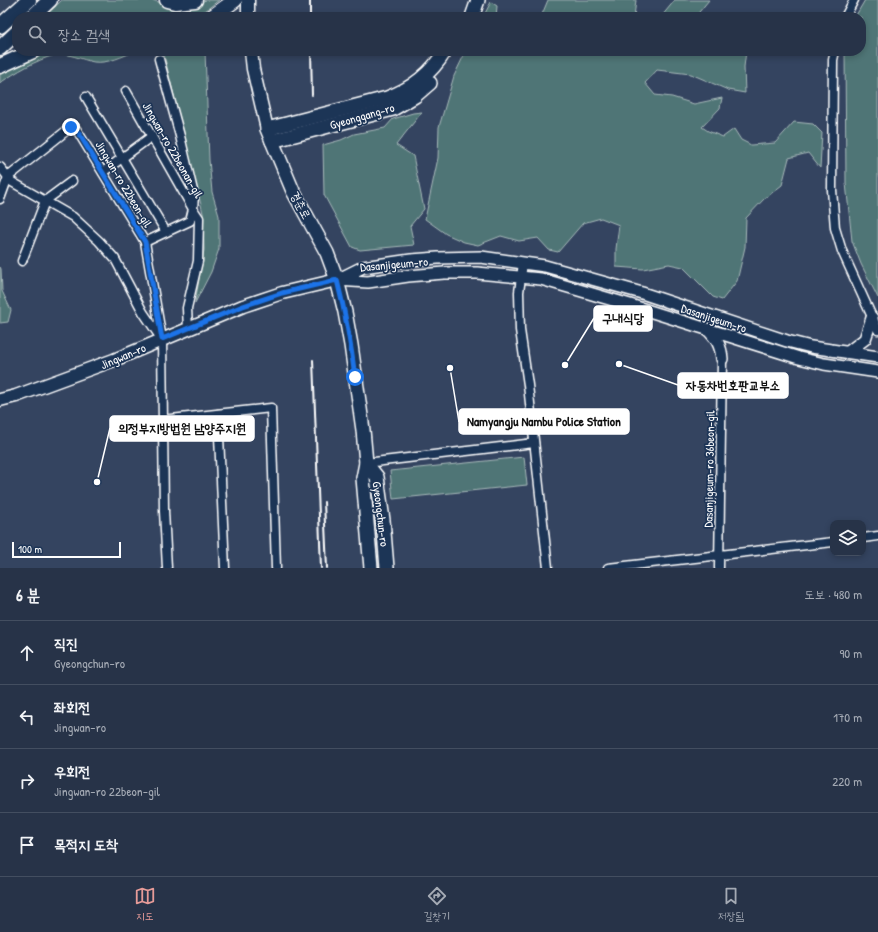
<!DOCTYPE html>
<html lang="ko">
<head>
<meta charset="utf-8">
<style>
  :root { --surface:#273348; --page:#333f52; --text:#f1f3f6; --muted:#a4aab4; --line:#434e60; --accent:#e69b98 }
  body { margin:0; font-family:"Patrick Hand","Poor Story",sans-serif; background:var(--page); color:var(--text) }
  .controls { position:absolute; right:12px; bottom:12px; display:grid; overflow:hidden; border-radius:8px; box-shadow:0 2px 6px #0003 }
  .controls button { width:36px; height:36px; display:grid; place-items:center; padding:0; border:0; border-bottom:1px solid var(--line); background:var(--surface); color:var(--text); font:20px sans-serif }
  .scale { position:absolute; left:12px; bottom:10px; width:109px; box-sizing:border-box; padding-left:4px; border:2px solid #fff; border-top:0; font-size:11px; line-height:14px; white-space:nowrap; color:#fff; -webkit-text-stroke:3px #1d3557; paint-order:stroke }
  .stop { position:absolute; width:12px; height:12px; margin:-9px; border:3px solid #1a73e8; border-radius:50%; background:#fff }
  .stop.end { background:#1a73e8; border-color:#fff; box-shadow:0 1px 4px #0008 }
  .list { margin:0; padding:0; list-style:none }
  h2 { display:flex; justify-content:space-between; align-items:center; height:52px; margin:0; padding:0 16px; font-size:17px }
  h2 small { font-size:13px; font-weight:400; color:var(--muted) }
  .list li { display:grid; grid-template-columns:26px 1fr auto; gap:12px; align-items:center; box-sizing:border-box; height:64px; padding:0 16px; border-top:1px solid var(--line) }
  .list b { display:block; font-size:15px; white-space:nowrap }
  .list p { margin:0; font-size:13px; white-space:nowrap; color:var(--muted) }
  .list em { font-size:13px; font-style:normal; color:var(--muted) }
  .icon { flex:none; width:22px; height:22px; fill:none; stroke:currentColor; stroke-width:2; stroke-linecap:round; stroke-linejoin:round }
  .map { position:relative; flex:none; width:878px; height:568px; overflow:hidden }
  .search { position:absolute; background:var(--surface); box-shadow:0 2px 6px #0003; left:12px; right:12px; top:12px; height:44px; display:flex; align-items:center; gap:10px; box-sizing:border-box; padding:0 14px; border-radius:16px; color:var(--muted); font-size:15px }
  .sheet { height:308px; background:var(--surface) }
  nav { display:flex; justify-content:space-around; align-items:center; box-sizing:border-box; height:56px; border-top:1px solid var(--line); background:var(--surface); font-size:11px; color:var(--muted) }
  nav a { display:grid; justify-items:center; gap:2px }
  nav .on { color:var(--accent) }
  .map>svg:first-child { display:block }
  .green { fill:#507576; stroke:#a8baba }
  .lines { fill:none; stroke-linecap:round; stroke-linejoin:round }
  .minor-casing { stroke:#fff; stroke-width:11 }
  .tertiary-casing { stroke:#fff; stroke-width:14 }
  .secondary-casing { stroke:#fff; stroke-width:15 }
  .primary-casing { stroke:#fff; stroke-width:16 }
  .trunk-casing { stroke:#fff; stroke-width:17 }
  .minor { stroke:#1d3557; stroke-width:8 }
  .tertiary { stroke:#1d3557; stroke-width:11 }
  .secondary { stroke:#1d3557; stroke-width:12 }
  .primary { stroke:#1d3557; stroke-width:13 }
  .trunk { stroke:#1d3557; stroke-width:14 }
  .rail { stroke:#fff; stroke-width:2 }
  .route { stroke:#1a73e8; stroke-width:5 }
  .labels { text-anchor:middle; dominant-baseline:central; stroke-width:3.5; stroke-linejoin:round; paint-order:stroke }
  .street-label { font-size:12px; fill:#fff; stroke:#1d3557 }
  .leader { fill:none; stroke:#fff; stroke-width:1.5 }
  .callout-dot { fill:#fff; stroke:#1d3557; stroke-width:1.5 }
  .callout { fill:#fff; stroke:#fff; stroke-width:1.5 }
  .callout-label { font-size:13px; text-anchor:middle; font-weight:bold; fill:#111 }
</style>
</head>
<body>
<div class="map">
<svg width="878" height="568" viewBox="0 0 878 568">
  <rect width="100%" height="100%" fill="#344460"/>
  <filter id="ink" filterUnits="userSpaceOnUse"><feTurbulence type="fractalNoise" baseFrequency=".025" numOctaves="2"/><feDisplacementMap in="SourceGraphic" scale="8" xChannelSelector="R" yChannelSelector="G"/><feConvolveMatrix kernelMatrix="1 2 1 2 8 2 1 2 1" color-interpolation-filters="sRGB"/></filter>
  <g filter="url(#ink)">
    <g class="green">
      <polygon points="62,0 152,0 175,7 195,4 206,0 219,0 205,11 191,17 44,17"/>
      <polygon points="548,0 636,0 634,17 541,17"/>
      <polygon points="675,0 709,0 695,17 661,17"/>
      <polygon points="865,0 878,0 878,298 861,264 852,241 846,183 845,51 861,51 861,17 855,17"/>
      <polygon points="491,2 497,6 496,17 483,17"/>
      <path d="M47,51H136C123,56 108,64 94,62C82,60 68,52 55,55C36,60 16,72 0,83V74C13,63 31,57 47,51Z"/>
      <polygon points="159,51 205,51 209,160 212,192 219,216 219,249 211,272 195,303 204,250 203,213 164,55"/>
      <polygon points="466,51 516,51 518,52 524,51 746,51 744,67 745,93 728,90 691,74 657,70 645,83 655,95 672,97 694,104 722,98 720,108 702,127 708,131 723,137 734,129 741,140 751,145 775,143 794,122 813,124 822,133 820,168 808,153 789,158 782,185 764,199 746,218 745,247 737,281 722,300 713,297 683,267 669,264 643,269 616,267 616,249 619,225 601,218 583,223 558,252 549,250 538,238 519,241 501,236 478,245 464,242 446,234 425,219 438,158 439,127 454,76"/>
      <polygon points="422,112 396,145 413,156 424,209 410,226 414,245 360,250 352,247 324,195 323,145 341,140 354,134 385,128 393,119 413,113"/>
      <polygon points="0,267 1,269 2,291 11,310 8,322 0,323"/>
      <polygon points="524,457 527,485 393,499 390,471"/>
    </g>
    <g class="lines">
      <g class="minor-casing">
        <g id="minor">
          <polyline points="845,17 854,0"/>
          <polyline points="835,51 833,60 832,190 835,228 842,251 878,330"/>
          <polyline points="159,59 180,136 194,195 193,209 199,218 198,261 187,308 188,329"/>
          <polyline points="126,91 193,209 190,221 145,242"/>
          <polyline points="86,97 166,232"/>
          <polyline points="0,167 12,182 73,217 99,241 115,259 143,312 160,337"/>
          <polyline points="103,172 152,136"/>
          <polyline points="0,199 8,177 71,127 75,127 145,242 162,339 164,511 167,568"/>
          <polyline points="22,261 45,201 72,181"/>
          <polyline points="523,263 519,292 520,330 528,385 548,568"/>
          <polyline points="218,414 225,568"/>
          <polyline points="162,420 271,408 276,568"/>
          <polyline points="366,463 534,443"/>
          <polyline points="863,538 878,536"/>
          <polyline points="608,568 833,542"/>
          <polyline points="719,568 722,359"/>
        </g>
      </g>
      <g class="tertiary-casing">
        <g id="tertiary">
          <polyline points="337,280 363,267 411,260 438,258 481,257 523,263 545,266 642,293 787,341 811,347 878,357"/>
          <polyline points="337,280 368,282 408,276 444,273 477,273 541,279 630,305 799,358 824,364 878,372"/>
          <path d="M708,330C717,339 721,346 722,359"/>
          <polyline points="848,352 865,339 872,318"/>
        </g>
      </g>
      <g class="secondary-casing">
        <g id="secondary">
          <polyline points="248,0 248,17"/>
          <polyline points="251,51 253,69 267,129"/>
          <polyline points="0,400 16,396 114,360 243,306 282,293 337,280"/>
        </g>
      </g>
      <g class="primary-casing">
        <g id="primary">
          <polyline points="472,17 478,0"/>
          <polyline points="272,141 393,109 415,96 430,83"/>
          <polyline points="366,463 377,477 383,520 387,568"/>
          <path d="M371,568L363,478L366,463L363,430L351,345L345,312L337,280L327,253L293,191L267,129L387,98C412,89 431,74 445,51"/>
        </g>
      </g>
      <g class="trunk-casing">
        <g id="trunk">
          <polyline points="167,0 175,2 195,0"/>
          <polyline points="32,17 50,0"/>
          <polyline points="212,17 235,0"/>
          <polyline points="0,26 29,0"/>
          <polyline points="0,48 17,32"/>
          <polyline points="0,66 33,51"/>
        </g>
      </g>
      <use href="#minor" class="minor"/>
      <use href="#tertiary" class="tertiary"/>
      <use href="#secondary" class="secondary"/>
      <use href="#primary" class="primary"/>
      <use href="#trunk" class="trunk"/>
      <g class="rail">
        <polyline points="310,0 310,17"/>
        <polyline points="311,51 312,95"/>
        <polyline points="313,360 321,568"/>
        <polyline points="324,502 327,568"/>
      </g>
    </g>
  </g>
  <g class="lines" filter="url(#ink)">
    <path class="route" d="M71,127H75L145,242L162,339L243,306L282,293L337,280C345,312 351,344 355,377"/>
  </g>
  <g class="labels">
    <g class="street-label">
      <text transform="translate(362 116) rotate(-16)">Gyeonggang-ro</text>
      <text transform="translate(173 150) rotate(60)">Jingwan-ro 22beonan-gil</text>
      <text transform="translate(124 184) rotate(59)">Jingwan-ro 22beon-gil</text>
      <text transform="translate(301 205) rotate(62)">경춘로</text>
      <text transform="translate(394 264) rotate(-5)">Dasanjigeum-ro</text>
      <text transform="translate(714 318) rotate(18)">Dasanjigeum-ro</text>
      <text transform="translate(123 356) rotate(-23)">Jingwan-ro</text>
      <text transform="translate(709 469) rotate(-89)">Dasanjigeum-ro 36beon-gil</text>
      <text transform="translate(381 514) rotate(83)">Gyeongchun-ro</text>
    </g>
  </g>
  <path class="leader" d="M565 365L594 318M619 364L678 385M450 368L459 422M97 482L110 428"/>
  <g class="callout-dot">
    <circle cx="565" cy="365" r="4"/>
    <circle cx="619" cy="364" r="4"/>
    <circle cx="450" cy="368" r="4"/>
    <circle cx="97" cy="482" r="4"/>
  </g>
  <g class="callout">
    <rect x="594" y="306" width="58" height="25" rx="4"/>
    <rect x="678" y="373" width="110" height="25" rx="4"/>
    <rect x="459" y="409" width="170" height="25" rx="4"/>
    <rect x="110" y="416" width="144" height="25" rx="4"/>
  </g>
  <g class="callout-label">
    <text x="623" y="323">구내식당</text>
    <text x="733" y="390">자동차번호판교부소</text>
    <text x="544" y="426">Namyangju Nambu Police Station</text>
    <text x="182" y="433">의정부지방법원 남양주지원</text>
  </g>
</svg>
<div class="controls">
<button><svg class="icon" aria-label="layers" viewBox="0 0 24 24"><path d="M12 4l9 5-9 5-9-5zM3 14l9 5 9-5"/></svg></button>
</div>
<div class="scale">100 m</div>
<div class="stop" style="left:355px;top:377px"></div>
<div class="stop end" style="left:71px;top:127px"></div>
<div class="search"><svg class="icon" aria-label="search" viewBox="0 0 24 24"><circle cx="10" cy="10" r="6"/><path d="M15 15l6 6"/></svg>장소 검색</div>
</div>
<section class="sheet">
<h2>6 분<small>도보 · 480 m</small></h2>
<ul class="list">
<li><svg class="icon" aria-label="ahead" viewBox="0 0 24 24"><path d="M12 20V5M6 11l6-6 6 6"/></svg><div><b>직진</b><p>Gyeongchun-ro</p></div><em>90 m</em></li>
<li><svg class="icon" aria-label="left" viewBox="0 0 24 24"><path d="M17 20v-9H6M10 6l-5 5 5 5"/></svg><div><b>좌회전</b><p>Jingwan-ro</p></div><em>170 m</em></li>
<li><svg class="icon" aria-label="right" viewBox="0 0 24 24"><path d="M7 20v-9h11M14 6l5 5-5 5"/></svg><div><b>우회전</b><p>Jingwan-ro 22beon-gil</p></div><em>220 m</em></li>
<li><svg class="icon" aria-label="arrive" viewBox="0 0 24 24"><path d="M6 21V4h12l-3 4 3 4H6"/></svg><div><b>목적지 도착</b></div></li>
</ul>
</section>
<nav>
<a class="on"><svg class="icon" aria-label="map" viewBox="0 0 24 24"><path d="M3 6l6-2 6 2 6-2v14l-6 2-6-2-6 2zM9 4v14M15 6v14"/></svg>지도</a>
<a><svg class="icon" aria-label="directions" viewBox="0 0 24 24"><path d="M12 3l9 9-9 9-9-9zM9 14v-3h6M13 9l2 2-2 2"/></svg>길찾기</a>
<a><svg class="icon" aria-label="saved" viewBox="0 0 24 24"><path d="M7 4h10v16l-5-4-5 4z"/></svg>저장됨</a>
</nav>
</body>
</html>
